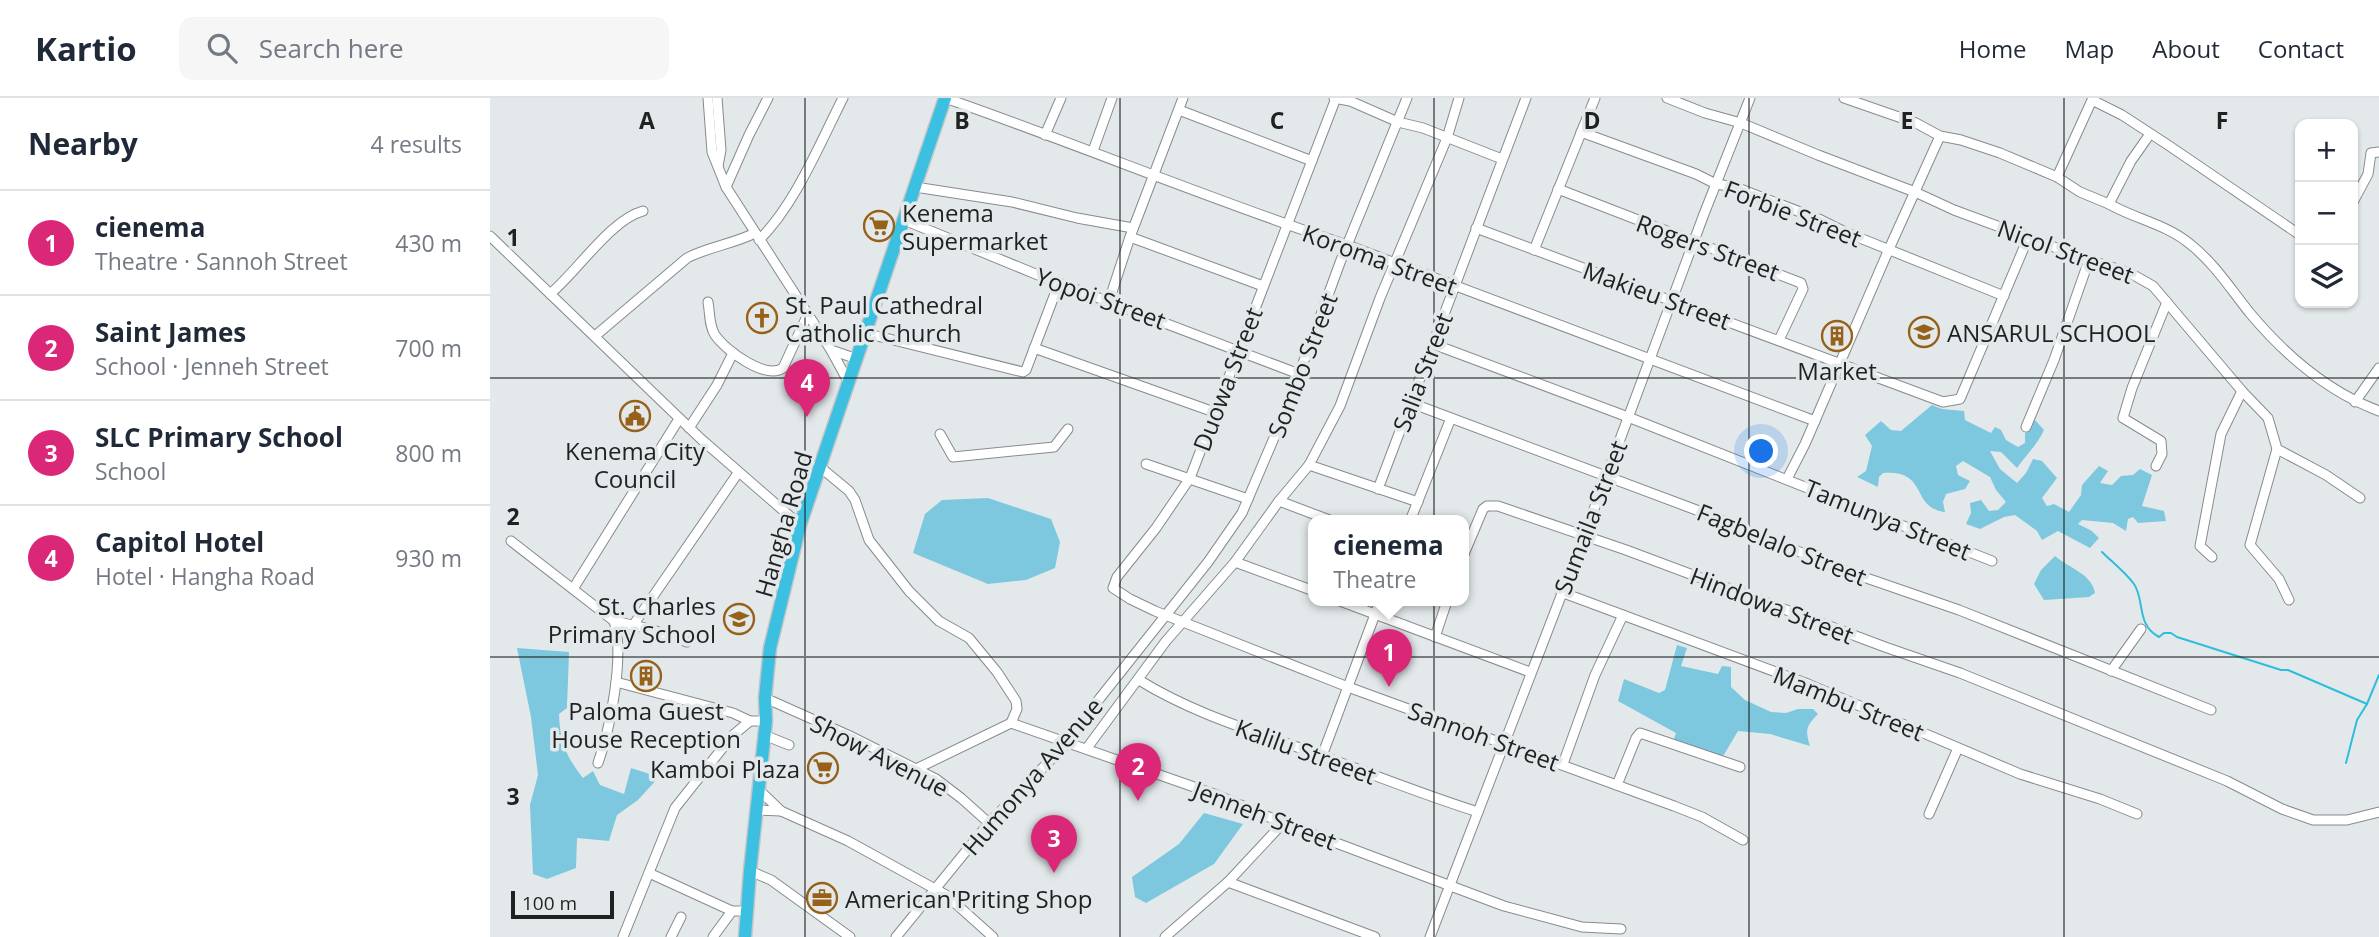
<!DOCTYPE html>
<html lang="en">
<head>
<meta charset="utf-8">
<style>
  :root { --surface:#fff; --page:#f6f6f7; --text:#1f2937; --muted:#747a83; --line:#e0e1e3; --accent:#db2777 }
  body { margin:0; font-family:"Open Sans",sans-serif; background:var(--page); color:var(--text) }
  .controls { position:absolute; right:21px; top:21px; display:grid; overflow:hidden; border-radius:14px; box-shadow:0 2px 5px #0004 }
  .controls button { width:63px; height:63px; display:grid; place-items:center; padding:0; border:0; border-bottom:2px solid var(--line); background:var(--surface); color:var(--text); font:35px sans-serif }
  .scale { position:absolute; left:21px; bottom:18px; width:103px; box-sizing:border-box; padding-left:7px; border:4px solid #1f2122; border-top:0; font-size:19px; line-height:24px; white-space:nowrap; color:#1f2122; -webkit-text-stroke:5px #e3e9eb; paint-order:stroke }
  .you { position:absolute; left:1272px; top:354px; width:24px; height:24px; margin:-18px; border:5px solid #fff; border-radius:50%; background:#1a73e8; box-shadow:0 0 0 10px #1a73e833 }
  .badge { display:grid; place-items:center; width:46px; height:46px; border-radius:50%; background:var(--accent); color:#fff; font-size:23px; font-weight:700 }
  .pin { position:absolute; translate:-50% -58px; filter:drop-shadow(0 2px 4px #0008) }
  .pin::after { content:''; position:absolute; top:37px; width:24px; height:21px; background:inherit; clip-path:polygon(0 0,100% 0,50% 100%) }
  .popup { position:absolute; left:818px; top:417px; width:161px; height:91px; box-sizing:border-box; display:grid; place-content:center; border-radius:14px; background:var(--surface); filter:drop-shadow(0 2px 5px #0005); font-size:23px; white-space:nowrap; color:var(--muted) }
  .popup b { font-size:26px; color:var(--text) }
  .popup::after { content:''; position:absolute; left:50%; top:100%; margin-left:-14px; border:14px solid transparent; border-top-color:var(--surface) }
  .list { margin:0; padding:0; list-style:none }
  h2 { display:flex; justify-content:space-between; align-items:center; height:91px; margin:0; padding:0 28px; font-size:30px }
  h2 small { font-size:23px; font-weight:400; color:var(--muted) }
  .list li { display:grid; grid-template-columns:46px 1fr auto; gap:21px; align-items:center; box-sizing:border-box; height:105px; padding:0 28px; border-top:2px solid var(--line) }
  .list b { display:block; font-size:26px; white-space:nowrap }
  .list p { margin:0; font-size:23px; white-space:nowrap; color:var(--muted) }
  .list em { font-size:23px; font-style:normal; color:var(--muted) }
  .icon { flex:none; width:38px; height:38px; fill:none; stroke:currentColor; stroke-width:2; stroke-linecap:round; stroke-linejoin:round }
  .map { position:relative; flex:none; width:1889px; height:839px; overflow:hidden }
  header { display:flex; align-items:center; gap:42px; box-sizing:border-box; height:98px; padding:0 35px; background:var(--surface); border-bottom:2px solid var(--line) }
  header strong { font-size:33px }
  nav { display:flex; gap:38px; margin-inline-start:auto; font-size:24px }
  .search { width:490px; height:63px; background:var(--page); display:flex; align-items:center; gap:18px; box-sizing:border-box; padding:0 24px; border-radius:14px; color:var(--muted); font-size:26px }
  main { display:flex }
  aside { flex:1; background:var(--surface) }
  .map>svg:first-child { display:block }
  .green { fill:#7dc8de }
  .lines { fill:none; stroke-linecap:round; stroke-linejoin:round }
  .stream { stroke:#2fbcdd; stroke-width:2 }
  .minor-casing { stroke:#868b8d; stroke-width:11 }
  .highway-casing { stroke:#c5c5c6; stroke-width:15 }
  .minor { stroke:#fff; stroke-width:9 }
  .highway { stroke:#3cc0e1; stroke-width:12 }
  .grid { fill:none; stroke:#1f2122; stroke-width:2; stroke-opacity:0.55 }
  .labels { text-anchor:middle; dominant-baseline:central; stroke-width:7; stroke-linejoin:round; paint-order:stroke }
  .poi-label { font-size:24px; fill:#1f2122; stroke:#e3e9eb; text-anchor:start }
  .street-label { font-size:24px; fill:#1f2122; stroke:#e3e9eb }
  .grid-label { font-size:23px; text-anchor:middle; font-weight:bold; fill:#1f2122; stroke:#e3e9eb; stroke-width:7; stroke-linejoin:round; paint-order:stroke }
</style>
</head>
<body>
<header>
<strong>Kartio</strong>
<div class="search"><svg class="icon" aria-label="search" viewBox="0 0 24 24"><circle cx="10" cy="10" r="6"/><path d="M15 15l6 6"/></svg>Search here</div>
<nav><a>Home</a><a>Map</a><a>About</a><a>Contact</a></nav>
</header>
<main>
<aside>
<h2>Nearby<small>4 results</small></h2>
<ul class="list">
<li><span class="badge">1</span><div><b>cienema</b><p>Theatre · Sannoh Street</p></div><em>430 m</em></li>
<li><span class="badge">2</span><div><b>Saint James</b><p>School · Jenneh Street</p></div><em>700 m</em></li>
<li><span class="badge">3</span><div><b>SLC Primary School</b><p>School</p></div><em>800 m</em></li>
<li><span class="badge">4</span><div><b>Capitol Hotel</b><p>Hotel · Hangha Road</p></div><em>930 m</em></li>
</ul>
</aside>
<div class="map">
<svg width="1889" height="839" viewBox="0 0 1889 839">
  <rect width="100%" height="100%" fill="#e3e9eb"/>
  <g class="green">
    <path d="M1442,307L1452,311L1474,313L1475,322L1501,335L1505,329L1511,332L1516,342L1528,349L1535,345V336L1545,322L1554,332C1547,347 1537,356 1527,370L1511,354L1500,353L1510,371L1527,385L1536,375L1543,361L1552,363L1567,380L1552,400L1557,408L1564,406L1579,414L1591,397L1592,387L1609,368L1618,373L1610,385L1622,387L1631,378L1643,377L1650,371L1662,377L1652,408L1674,413L1676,423L1648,425L1643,419L1638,421L1636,433L1623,425L1592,422L1588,426L1602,433L1609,440L1600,450L1568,433L1552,442L1547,433L1525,417L1514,419L1490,431L1476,426L1481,415L1480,405L1491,402L1499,413L1508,412L1516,404L1506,392L1500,379L1473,363L1466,368L1468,377L1480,383L1475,391L1456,396L1453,404L1455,414C1420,410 1439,371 1393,375L1389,379L1388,389L1367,379L1376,373L1382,348L1375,337L1391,323L1401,332L1411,333Z"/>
    <polygon points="498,400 561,421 570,444 565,470 536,482 498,486 423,455 435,416 452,402"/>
    <path d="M1565,458C1579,470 1602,476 1605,495L1599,499L1554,502L1544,486L1551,472Z"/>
    <path d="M1187,547L1197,550L1191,568L1228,576L1232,568L1241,569V589L1255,602L1281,614L1296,615L1308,611H1323L1328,616C1316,628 1315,632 1320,648L1280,636L1248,633L1232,660L1183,644L1186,635L1128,603L1134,581L1169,595L1175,592Z"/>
    <path d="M27,550L79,554L77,610L69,616C70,645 76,658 93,680L103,673L110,687L134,696L141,670L169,679L148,702L127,717L119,743L87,740L86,770L57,781L43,776L40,707L48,677L41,619Z"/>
    <polygon points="714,715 753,726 724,766 656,805 645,799 642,779 689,746"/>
  </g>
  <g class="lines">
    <g class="stream">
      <path d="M1612,454C1622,464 1635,474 1644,486C1655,502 1646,527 1669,539L1674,535H1681L1687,539L1791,572H1798L1877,606"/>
      <polyline points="1856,665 1867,622 1877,606 1889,577"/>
    </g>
    <g class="minor-casing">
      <g id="minor">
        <polyline points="218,0 222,54 236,89 341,252 359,285"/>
        <polyline points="227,0 231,52 228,68"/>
        <path d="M455,0C590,47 722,102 857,147L1325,323"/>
        <polyline points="844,0 860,3 908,24 933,30 1012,61"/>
        <polyline points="846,0 700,380 666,430 627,479 623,490 640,501 665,513 858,589 1184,708 1212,719 1253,742"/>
        <polyline points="1177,0 1215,15 1251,25 1328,57 1425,94 1464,112 1599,162 1640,175 1663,188 1752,293 1778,320 1787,351 1760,447 1789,481 1799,502"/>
        <polyline points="1354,0 1426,25 1450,38 1471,42 1510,55 1567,79 1590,94 1619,106 1641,63 1660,36"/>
        <polyline points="689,12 822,63"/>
        <polyline points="1091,34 1206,76 1226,86 1245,89 1331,122 1355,134 1514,198"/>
        <polyline points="555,37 571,0"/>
        <polyline points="603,53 622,0"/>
        <polyline points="1567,79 1602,2 1632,17 1678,47 1810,137"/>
        <polyline points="236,89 259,37 278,0"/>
        <polyline points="425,89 522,104 587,120 643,130"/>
        <polyline points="1068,91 1311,185 1313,191 1289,242"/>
        <polyline points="1863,104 1878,76 1881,55 1889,54"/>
        <path d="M1619,106C1645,121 1676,126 1700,146C1724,165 1740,190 1759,214C1794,256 1838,294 1889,313"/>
        <polyline points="414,122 548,177 809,276"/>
        <polyline points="986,130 1453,304 1470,301 1538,140"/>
        <polyline points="0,138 211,341 310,427"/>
        <polyline points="640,139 773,188"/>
        <path d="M269,142C305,107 330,45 353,0"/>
        <polyline points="1044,152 1105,0"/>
        <path d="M60,196C87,174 120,122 153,113"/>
        <polyline points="619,203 640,139 693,0"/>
        <path d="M218,204C220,215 219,228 225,237C236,253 276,282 293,270L318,216"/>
        <polyline points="375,235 533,274 536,272 569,185"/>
        <path d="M105,238L197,160C218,149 243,146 265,135"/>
        <polyline points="943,246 1138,319 1502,463"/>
        <polyline points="544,250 724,314"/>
        <polyline points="341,252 367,261"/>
        <polyline points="1865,304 1889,270"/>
        <polyline points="921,305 1209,413 1359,474 1469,512 1721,612"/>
        <polyline points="1536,329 1564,262 1599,162"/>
        <polyline points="199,330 227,287 243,255"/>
        <polyline points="450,336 463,359 564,349 578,331"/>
        <polyline points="1787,351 1836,377 1870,400"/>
        <polyline points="656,366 758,401"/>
        <polyline points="819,367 928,404"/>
        <polyline points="1666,368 1672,356 1671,343 1633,320 1642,290 1677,204"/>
        <polyline points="330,369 359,393 365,402 379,442 419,493 449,523 479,540 507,574 526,603 527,611 521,625"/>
        <polyline points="1297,381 1315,346 1399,151 1450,38"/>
        <polyline points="888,391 1036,0"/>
        <polyline points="789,403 842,423"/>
        <polyline points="920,423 961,320"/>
        <polyline points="21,443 124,523 160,531 197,544"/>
        <polyline points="974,456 993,411 997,408 1008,408 1136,452 1395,549 1470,575 1737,683 1792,711 1823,722 1857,722 1889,714"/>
        <polyline points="1722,459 1710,448 1731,336 1752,293"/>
        <polyline points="745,464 824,493"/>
        <polyline points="83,491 189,321"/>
        <polyline points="1071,494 1318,586 1530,676 1610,701 1647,716"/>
        <polyline points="850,503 1040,574"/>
        <polyline points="144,526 248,375"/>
        <polyline points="945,539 957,503"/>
        <polyline points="1621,573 1651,531"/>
        <path d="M649,582C702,615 763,633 821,654C877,674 931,696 988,714"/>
        <polyline points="126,584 243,615 260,623"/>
        <polyline points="275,600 358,637 446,681 471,700 499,725"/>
        <polyline points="274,637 299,647"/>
        <polyline points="597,650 676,543 745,464 789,403 819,367 850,308 890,200 957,40 969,0"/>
        <polyline points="832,658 890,503"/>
        <path d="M108,665C120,631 135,558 124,523"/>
        <polyline points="1073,666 1105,577 1133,517"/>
        <polyline points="426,671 521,625 727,697 793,725 1014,808 1092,829 1131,831"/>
        <polyline points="1127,687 1146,640 1150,635 1250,669"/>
        <polyline points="268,691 291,713 358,743 456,797 503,839"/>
        <polyline points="267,712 291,713"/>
        <polyline points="1439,716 1468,650"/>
        <polyline points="260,773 281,782 360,839"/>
        <polyline points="159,775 242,813 257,813"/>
        <polyline points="738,784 885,839"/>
        <polyline points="133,839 185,710 242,638 260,623 276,623"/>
        <polyline points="181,839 191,819"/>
        <polyline points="223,839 242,813"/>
        <polyline points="406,839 499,725 577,645 610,600 718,464 752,415 795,314 851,162 917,0"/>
        <polyline points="675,839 738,784 793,725"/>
        <polyline points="940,839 1094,438 1214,116 1260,0"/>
      </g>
    </g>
    <g class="highway-casing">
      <polyline id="highway" points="255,839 260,773 276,623 275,600 280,550 310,427 455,0"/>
    </g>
    <use href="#minor" class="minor"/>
    <use href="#highway" class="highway"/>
  </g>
  <path class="grid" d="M315,0V839M630,0V839M944,0V839M1259,0V839M1574,0V839M0,280H1889M0,559H1889"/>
  <defs>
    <g id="supermarket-ring" transform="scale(1.575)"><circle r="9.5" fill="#e3e9eb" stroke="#976119" stroke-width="1.5"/><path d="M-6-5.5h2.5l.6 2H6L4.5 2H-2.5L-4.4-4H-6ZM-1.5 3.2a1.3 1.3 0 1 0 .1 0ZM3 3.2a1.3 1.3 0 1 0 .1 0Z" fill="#976119"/></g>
    <g id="church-ring" transform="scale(1.575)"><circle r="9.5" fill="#e3e9eb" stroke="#976119" stroke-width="1.5"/><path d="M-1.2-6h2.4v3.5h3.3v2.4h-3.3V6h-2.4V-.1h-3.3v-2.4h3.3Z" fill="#976119"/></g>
    <g id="school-ring" transform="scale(1.575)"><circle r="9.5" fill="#e3e9eb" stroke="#976119" stroke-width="1.5"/><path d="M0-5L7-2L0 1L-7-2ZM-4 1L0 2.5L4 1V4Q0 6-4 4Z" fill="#976119"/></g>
    <g id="building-ring" transform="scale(1.575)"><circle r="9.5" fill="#e3e9eb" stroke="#976119" stroke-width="1.5"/><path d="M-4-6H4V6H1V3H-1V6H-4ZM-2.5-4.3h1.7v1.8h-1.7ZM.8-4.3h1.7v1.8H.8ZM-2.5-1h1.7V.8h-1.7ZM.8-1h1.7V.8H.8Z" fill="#976119"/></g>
    <g id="civic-ring" transform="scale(1.575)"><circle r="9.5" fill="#e3e9eb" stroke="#976119" stroke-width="1.5"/><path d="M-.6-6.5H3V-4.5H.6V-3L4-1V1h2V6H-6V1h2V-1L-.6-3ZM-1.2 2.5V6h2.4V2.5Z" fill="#976119"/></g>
    <g id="office-ring" transform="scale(1.575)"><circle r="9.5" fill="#e3e9eb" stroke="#976119" stroke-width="1.5"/><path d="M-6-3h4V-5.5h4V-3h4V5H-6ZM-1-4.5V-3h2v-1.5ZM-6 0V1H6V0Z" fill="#976119"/></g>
  </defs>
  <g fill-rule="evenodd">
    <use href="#supermarket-ring" x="389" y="128"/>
    <use href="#church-ring" x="272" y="220"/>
    <use href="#school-ring" x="1434" y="234"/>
    <use href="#building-ring" x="1347" y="238"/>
    <use href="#civic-ring" x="145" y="318"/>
    <use href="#school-ring" x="249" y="521"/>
    <use href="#building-ring" x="156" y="578"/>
    <use href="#supermarket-ring" x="333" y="670"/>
    <use href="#office-ring" x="332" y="800"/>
  </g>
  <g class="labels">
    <g class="poi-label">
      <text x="412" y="114">Kenema<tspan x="412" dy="28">Supermarket</tspan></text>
      <text x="295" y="206">St. Paul Cathedral<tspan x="295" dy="28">Catholic Church</tspan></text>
      <text x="1457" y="234">ANSARUL SCHOOL</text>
      <text x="1347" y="272" text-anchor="middle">Market</text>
      <text x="145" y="352" text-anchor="middle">Kenema City<tspan x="145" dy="28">Council</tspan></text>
      <text x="226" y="507" text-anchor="end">St. Charles<tspan x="226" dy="28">Primary School</tspan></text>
      <text x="156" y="612" text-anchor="middle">Paloma Guest<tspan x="156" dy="28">House Reception</tspan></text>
      <text x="310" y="670" text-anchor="end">Kamboi Plaza</text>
      <text x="355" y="800">American'Priting Shop</text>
    </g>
    <g class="street-label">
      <text transform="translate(1303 115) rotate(21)">Forbie Street</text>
      <text transform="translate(1218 149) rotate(20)">Rogers Street</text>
      <text transform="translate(1576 153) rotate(20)">Nicol Streeet</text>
      <text transform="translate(890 161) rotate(20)">Koroma Street</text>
      <text transform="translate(1167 197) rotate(20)">Makieu Street</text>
      <text transform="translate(611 200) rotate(20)">Yopoi Street</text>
      <text transform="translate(812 267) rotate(-69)">Sombo Street</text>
      <text transform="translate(932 274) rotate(-69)">Salia Street</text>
      <text transform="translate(737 281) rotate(-69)">Duowa Street</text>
      <text transform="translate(1100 419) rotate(-69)">Sumaila Street</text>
      <text transform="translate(1398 421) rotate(22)">Tamunya Street</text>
      <text transform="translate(293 426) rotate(-74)">Hangha Road</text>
      <text transform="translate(1292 446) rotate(22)">Fagbelalo Street</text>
      <text transform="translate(1282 507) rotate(21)">Hindowa Street</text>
      <text transform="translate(1359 605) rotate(22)">Mambu Street</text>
      <text transform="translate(994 638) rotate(20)">Sannoh Street</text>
      <text transform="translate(816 653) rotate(20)">Kalilu Streeet</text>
      <text transform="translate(390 657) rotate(27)">Show Avenue</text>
      <text transform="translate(542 678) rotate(-49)">Humonya Avenue</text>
      <text transform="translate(775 717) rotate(21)">Jenneh Street</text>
    </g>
  </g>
  <g class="grid-label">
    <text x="157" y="31">A</text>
    <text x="472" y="31">B</text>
    <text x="787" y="31">C</text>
    <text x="1102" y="31">D</text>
    <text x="1417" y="31">E</text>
    <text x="1732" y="31">F</text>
    <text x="23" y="148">1</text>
    <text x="23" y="427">2</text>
    <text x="23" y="707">3</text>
  </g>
</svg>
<div class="controls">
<button>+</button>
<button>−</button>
<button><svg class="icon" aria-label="layers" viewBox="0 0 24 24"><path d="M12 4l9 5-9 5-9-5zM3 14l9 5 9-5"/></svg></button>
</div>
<div class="scale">100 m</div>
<div class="you"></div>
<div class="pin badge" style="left:899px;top:589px">1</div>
<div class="popup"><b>cienema</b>Theatre</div>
<div class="pin badge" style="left:648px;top:703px">2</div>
<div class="pin badge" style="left:564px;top:775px">3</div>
<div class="pin badge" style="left:317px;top:319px">4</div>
</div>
</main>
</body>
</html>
